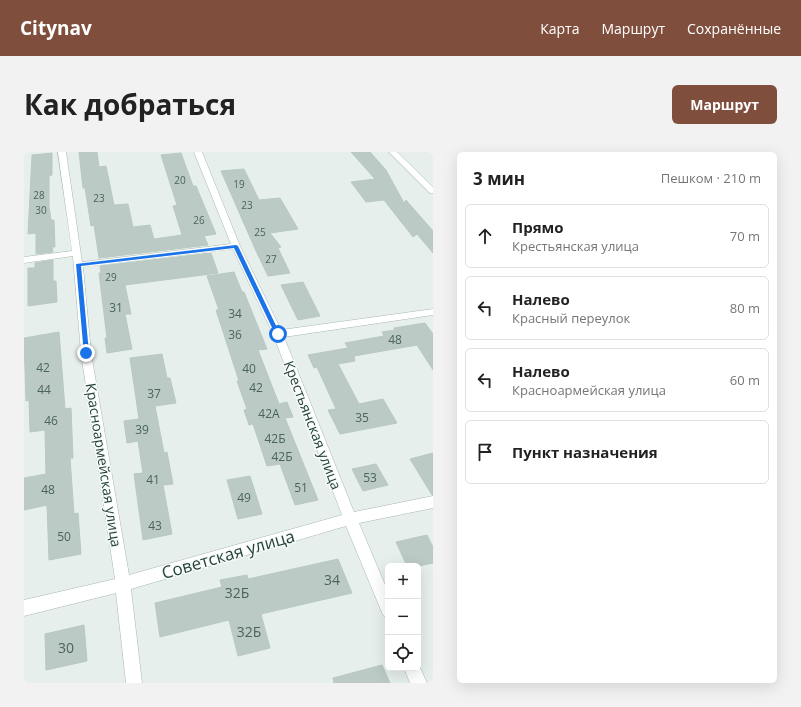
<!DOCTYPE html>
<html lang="ru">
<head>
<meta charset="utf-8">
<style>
  :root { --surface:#fff; --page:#f2f2f2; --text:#222; --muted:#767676; --line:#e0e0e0; --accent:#804e3d }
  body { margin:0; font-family:"Open Sans",sans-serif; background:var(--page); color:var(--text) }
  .controls { position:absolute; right:12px; bottom:12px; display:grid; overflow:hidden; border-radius:6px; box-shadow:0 4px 16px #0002 }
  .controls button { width:36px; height:36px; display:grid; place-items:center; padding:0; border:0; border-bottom:1px solid var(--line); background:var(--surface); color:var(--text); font:20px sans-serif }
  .stop { position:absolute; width:12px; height:12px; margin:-9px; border:3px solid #1a73e8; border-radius:50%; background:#fff }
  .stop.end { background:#1a73e8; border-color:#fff; box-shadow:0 1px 4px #0008 }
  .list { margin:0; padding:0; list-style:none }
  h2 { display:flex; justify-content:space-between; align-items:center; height:52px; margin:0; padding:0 16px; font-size:17px }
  h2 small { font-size:13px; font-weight:400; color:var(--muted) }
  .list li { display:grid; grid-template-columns:26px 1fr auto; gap:12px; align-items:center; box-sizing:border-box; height:64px; margin:0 8px 8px; padding:0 8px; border:1px solid var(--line); border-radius:6px }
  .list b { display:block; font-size:15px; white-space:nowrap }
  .list p { margin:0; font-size:13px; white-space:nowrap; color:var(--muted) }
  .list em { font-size:13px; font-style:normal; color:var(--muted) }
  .icon { flex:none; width:22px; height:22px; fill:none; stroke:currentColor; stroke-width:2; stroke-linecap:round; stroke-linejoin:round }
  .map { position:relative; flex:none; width:409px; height:531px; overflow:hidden; border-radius:6px }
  header { display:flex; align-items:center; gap:24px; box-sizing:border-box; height:56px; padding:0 20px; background:var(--accent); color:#fff }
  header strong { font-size:19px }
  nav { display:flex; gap:22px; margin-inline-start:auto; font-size:14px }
  .intro { display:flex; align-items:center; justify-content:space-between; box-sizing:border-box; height:96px; padding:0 24px }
  h1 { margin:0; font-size:28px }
  .button { padding:10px 18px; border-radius:6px; background:var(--accent); color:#fff; font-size:14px; font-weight:700 }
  main { display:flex; gap:24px; padding:0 24px }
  aside { flex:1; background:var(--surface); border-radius:6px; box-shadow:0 4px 16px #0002 }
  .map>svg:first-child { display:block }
  .building { fill:#bbcac4; stroke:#b8c9c2 }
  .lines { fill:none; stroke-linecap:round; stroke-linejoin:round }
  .street-casing { stroke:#a8b8b2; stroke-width:1 }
  .secondary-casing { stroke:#a4bbb3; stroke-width:1 }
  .street { fill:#fff; fill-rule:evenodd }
  .secondary { fill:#fff; fill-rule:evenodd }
  .route { fill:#1a73e8 }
  .labels { text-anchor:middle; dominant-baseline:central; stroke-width:3; stroke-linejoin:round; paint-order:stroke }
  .far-number-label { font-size:10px; fill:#4a645c }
  .number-label { font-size:12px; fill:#4a645c }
  .street-label { font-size:14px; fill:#24423a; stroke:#f7fbf9 }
  .near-number-label { font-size:14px; fill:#4a645c }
  .near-street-label { font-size:17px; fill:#24423a; stroke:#f7fbf9 }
</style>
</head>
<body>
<header>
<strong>Citynav</strong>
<nav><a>Карта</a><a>Маршрут</a><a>Сохранённые</a></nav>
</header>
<div class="intro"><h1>Как добраться</h1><a class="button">Маршрут</a></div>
<main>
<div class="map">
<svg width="409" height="531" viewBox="0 0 409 531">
  <rect width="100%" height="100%" fill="#e6efeb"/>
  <g class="building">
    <polygon points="55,0 73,0 75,15 82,14 90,53 104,52 109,75 126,73 130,87 158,83 149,54 153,53 137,3 157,1 169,34 172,34 192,82 180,84 184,93 75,106 70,73 67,74 61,36 59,36"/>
    <polygon points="327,0 346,0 362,18 380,51 382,48 409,79 409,101 393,82 389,85 360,48 342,50 327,30 351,27"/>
    <polygon points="28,1 28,23 25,24 25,54 27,68 30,68 31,95 28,95 29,100 12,102 12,81 4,82 8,3"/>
    <polygon points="220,17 235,48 256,46 274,77 246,81 257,95 254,96 266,121 244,124 232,99 197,19"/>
    <polygon points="187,101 194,121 101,133 107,162 101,162 108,197 83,201 81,186 83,186 75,121 77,121 76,114"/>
    <polygon points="29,108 29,129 32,129 33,150 4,154 4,116 11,116 11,111"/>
    <polygon points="210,120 218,140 220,140 243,197 234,198 255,252 263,250 269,265 261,266 294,348 271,353 256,312 243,314 229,272 225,273 220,258 223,257 213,229 215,229 192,158 195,158 183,124"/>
    <polygon points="279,130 296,164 274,168 257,133"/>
    <polygon points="401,171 409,182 409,218 393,193 330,204 331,209 314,212 335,252 359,247 373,271 316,282 304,258 312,257 293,215 290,216 284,203 324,196 321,191 360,184 358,180 371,178 370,176"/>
    <polygon points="35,180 41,257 47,256 49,306 46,306 50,362 54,361 57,402 25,408 23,353 0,358 0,326 22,322 21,278 6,280 5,248 2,249 0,186"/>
    <polygon points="138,202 143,226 146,226 152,251 131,254 140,301 143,300 149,332 139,333 148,382 119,388 110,322 119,321 114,289 103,291 100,269 115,267 106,206"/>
    <polygon points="409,301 409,343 408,343 386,307"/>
    <polygon points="352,312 364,333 339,339 328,317"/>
    <polygon points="226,324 238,362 214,367 203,328"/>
    <polygon points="403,383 409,395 409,411 395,414 383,414 372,390"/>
    <polygon points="314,407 328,441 237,462 246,496 214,504 205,468 136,485 131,451 198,435 196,428 223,423 224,427"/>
    <polygon points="60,473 63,509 22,518 21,482"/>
    <polygon points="358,513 366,531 310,531 309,526"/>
  </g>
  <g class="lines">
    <g class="street-casing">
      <g id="street">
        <path d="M34,0H42L58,110L207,92L170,0H178L216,94L257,178L409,157V163L260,185L330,360L409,344V356L335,371L364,440V466L359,463L322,374L107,437L118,531H102L92,441L0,464V448L91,427L57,201L49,104L0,111V105L48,99ZM209,97L249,182L318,363L105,423L67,201L59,115Z"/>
        <polygon points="394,511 403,531 386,531 380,516 394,516"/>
      </g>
    </g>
    <g class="secondary-casing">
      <polygon id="secondary" points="365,0 373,0 409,35 409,41 406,41"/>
    </g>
    <use href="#street" class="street"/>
    <use href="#secondary" class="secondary"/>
  </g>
  <polygon class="route" points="212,93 214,94 256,182 256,183 251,182 210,96 57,114 65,201 60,203 52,112"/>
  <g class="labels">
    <g class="far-number-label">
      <text x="156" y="28">20</text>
      <text x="215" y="32">19</text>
      <text x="15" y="43">28</text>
      <text x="75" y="46">23</text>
      <text x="223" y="53">23</text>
      <text x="17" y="58">30</text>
      <text x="175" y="68">26</text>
      <text x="236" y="80">25</text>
      <text x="247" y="107">27</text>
      <text x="87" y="125">29</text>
    </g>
    <g class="number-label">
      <text x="92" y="155">31</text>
      <text x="211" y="161">34</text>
      <text x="211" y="182">36</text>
      <text x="371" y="187">48</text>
      <text x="19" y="215">42</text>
      <text x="225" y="216">40</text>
      <text x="232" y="235">42</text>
      <text x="20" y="237">44</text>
      <text x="130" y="241">37</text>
      <text x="245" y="261">42А</text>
      <text x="338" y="265">35</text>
      <text x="27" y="268">46</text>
      <text x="118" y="277">39</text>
      <text x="251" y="286">42Б</text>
      <text x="258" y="304">42Б</text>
      <text x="346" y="325">53</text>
      <text x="129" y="327">41</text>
      <text x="277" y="335">51</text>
      <text x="24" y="337">48</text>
      <text x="220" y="345">49</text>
      <text x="131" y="373">43</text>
      <text x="40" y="384">50</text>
    </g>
    <g class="street-label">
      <text transform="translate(289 273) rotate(69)">Крестьянская улица</text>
      <text transform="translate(80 313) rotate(81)">Красноармейская улица</text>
    </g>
    <g class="near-number-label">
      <text x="308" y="427">34</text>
      <text x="213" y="440">32Б</text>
      <text x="225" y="479">32Б</text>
      <text x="42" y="495">30</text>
    </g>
    <g class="near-street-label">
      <text transform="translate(204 402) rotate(-16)">Советская улица</text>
    </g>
  </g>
</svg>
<div class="controls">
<button>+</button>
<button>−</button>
<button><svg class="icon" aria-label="locate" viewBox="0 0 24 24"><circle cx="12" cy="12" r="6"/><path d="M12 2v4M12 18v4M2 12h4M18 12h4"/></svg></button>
</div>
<div class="stop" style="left:254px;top:182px"></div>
<div class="stop end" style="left:62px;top:201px"></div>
</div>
<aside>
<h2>3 мин<small>Пешком · 210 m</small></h2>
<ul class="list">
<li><svg class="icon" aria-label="ahead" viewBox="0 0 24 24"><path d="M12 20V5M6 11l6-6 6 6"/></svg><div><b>Прямо</b><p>Крестьянская улица</p></div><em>70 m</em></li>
<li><svg class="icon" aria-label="left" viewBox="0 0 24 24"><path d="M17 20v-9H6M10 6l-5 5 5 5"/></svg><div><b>Налево</b><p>Красный переулок</p></div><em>80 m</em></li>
<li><svg class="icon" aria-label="left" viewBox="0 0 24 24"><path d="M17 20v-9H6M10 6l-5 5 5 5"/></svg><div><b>Налево</b><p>Красноармейская улица</p></div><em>60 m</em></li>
<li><svg class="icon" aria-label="arrive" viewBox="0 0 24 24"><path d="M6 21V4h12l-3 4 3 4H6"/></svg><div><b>Пункт назначения</b></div></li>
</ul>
</aside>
</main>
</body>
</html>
